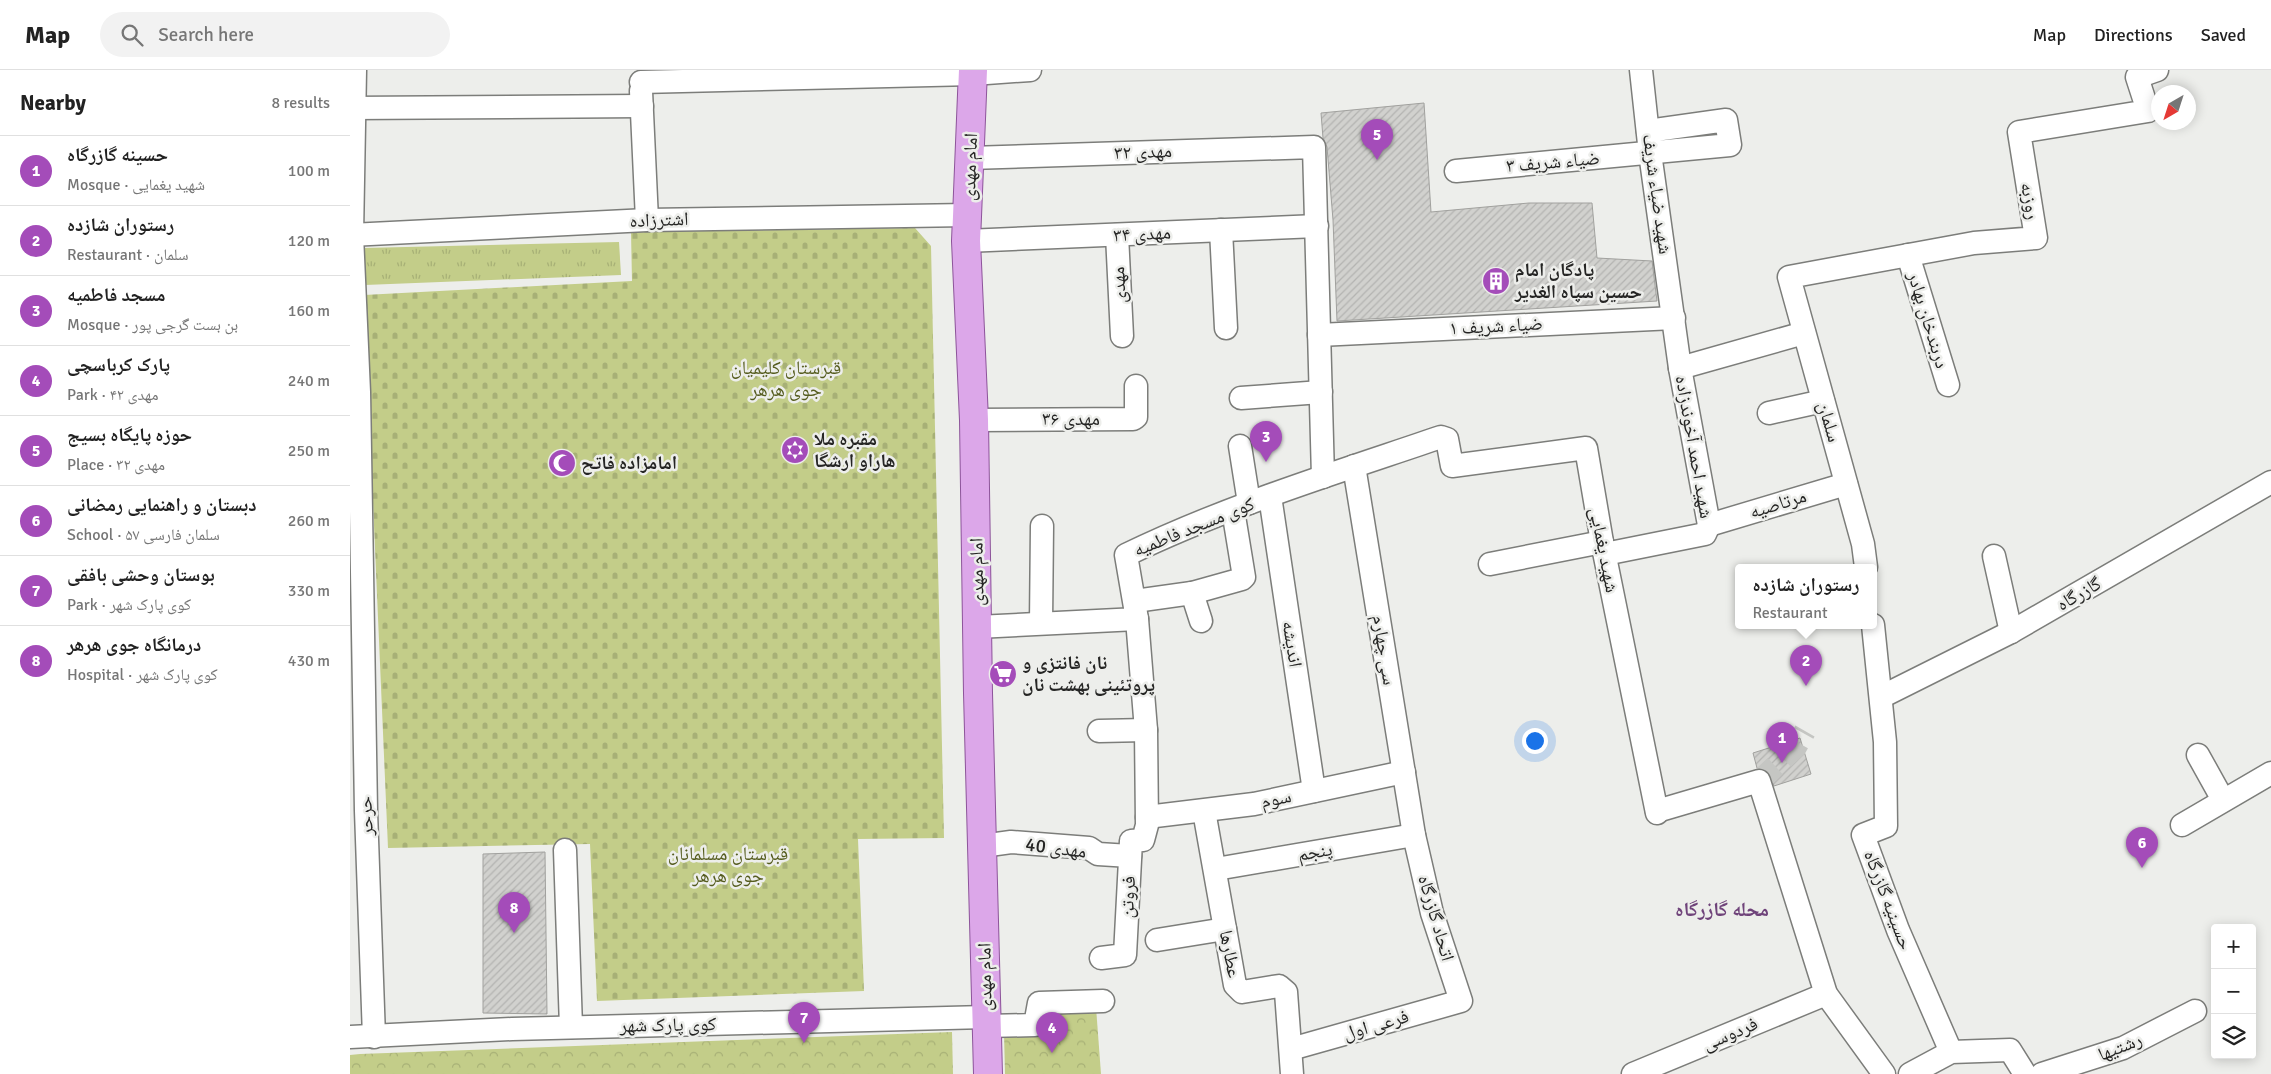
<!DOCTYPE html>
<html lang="en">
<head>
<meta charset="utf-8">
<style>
  :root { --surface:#fff; --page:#f2f2f2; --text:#222; --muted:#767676; --line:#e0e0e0; --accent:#a44cb9 }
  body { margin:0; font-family:Signika,"Noto Naskh Arabic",sans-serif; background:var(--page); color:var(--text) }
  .controls { position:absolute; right:15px; bottom:15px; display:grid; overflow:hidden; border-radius:5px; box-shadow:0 2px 12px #0003 }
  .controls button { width:45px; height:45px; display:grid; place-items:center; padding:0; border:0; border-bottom:1px solid var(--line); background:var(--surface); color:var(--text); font:25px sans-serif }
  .compass { position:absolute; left:1801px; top:15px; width:45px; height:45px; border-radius:50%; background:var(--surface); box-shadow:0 2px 12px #0003; rotate:219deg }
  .you { position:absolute; left:1184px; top:670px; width:18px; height:18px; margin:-12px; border:4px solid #fff; border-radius:50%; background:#1a73e8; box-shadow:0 0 0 8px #1a73e833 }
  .badge { display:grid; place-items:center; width:32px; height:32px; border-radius:50%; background:var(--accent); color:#fff; font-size:16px; font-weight:700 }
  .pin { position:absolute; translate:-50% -41px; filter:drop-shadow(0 1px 2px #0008) }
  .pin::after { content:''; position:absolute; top:26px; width:18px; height:15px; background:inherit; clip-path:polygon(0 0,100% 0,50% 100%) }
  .popup { position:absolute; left:1385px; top:494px; width:142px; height:65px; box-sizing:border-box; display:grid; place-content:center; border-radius:5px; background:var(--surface); filter:drop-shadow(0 1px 4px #0005); font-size:16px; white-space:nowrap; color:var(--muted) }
  .popup b { font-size:19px; color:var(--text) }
  .popup::after { content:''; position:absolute; left:50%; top:100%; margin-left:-10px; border:10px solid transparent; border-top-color:var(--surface) }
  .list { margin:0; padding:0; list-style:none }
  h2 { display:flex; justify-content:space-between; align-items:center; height:65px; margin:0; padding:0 20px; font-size:21px }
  h2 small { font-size:16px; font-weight:400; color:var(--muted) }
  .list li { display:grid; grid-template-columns:32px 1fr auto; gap:15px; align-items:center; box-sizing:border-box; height:70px; padding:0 20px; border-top:1px solid var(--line) }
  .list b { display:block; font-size:19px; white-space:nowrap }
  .list p { margin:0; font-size:16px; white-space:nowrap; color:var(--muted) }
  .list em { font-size:16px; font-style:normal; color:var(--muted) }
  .icon { flex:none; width:28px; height:28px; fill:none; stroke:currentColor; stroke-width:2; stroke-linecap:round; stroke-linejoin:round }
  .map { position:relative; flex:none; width:1921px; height:1004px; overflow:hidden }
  header { display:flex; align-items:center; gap:30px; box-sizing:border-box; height:70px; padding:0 25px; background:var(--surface); border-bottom:1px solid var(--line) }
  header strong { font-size:24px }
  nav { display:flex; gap:28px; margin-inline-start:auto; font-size:18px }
  .search { width:350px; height:45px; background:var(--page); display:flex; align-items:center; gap:12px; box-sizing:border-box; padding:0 18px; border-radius:28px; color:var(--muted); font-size:19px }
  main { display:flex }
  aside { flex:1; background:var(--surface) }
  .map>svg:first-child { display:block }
  .grass { fill:url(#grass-tufts) }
  .cemetery { fill:url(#cemetery-stones) }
  .park { fill:url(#park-crowns) }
  .building { fill:url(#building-hatch); stroke:#a1a19e }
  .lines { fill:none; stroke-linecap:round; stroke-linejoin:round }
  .minor-tunnel { stroke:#c5c6c3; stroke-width:22; stroke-dasharray:22 11; stroke-linecap:butt }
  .minor-casing { stroke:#7c7d7a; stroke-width:25 }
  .major-casing { stroke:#8d549a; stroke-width:30 }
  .minor { stroke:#fff; stroke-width:22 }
  .major { stroke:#dca7e9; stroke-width:28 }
  .labels { text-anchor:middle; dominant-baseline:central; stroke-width:5; stroke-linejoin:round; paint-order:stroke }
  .street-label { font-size:19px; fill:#252524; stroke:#edeeeb }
  .poi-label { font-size:19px; font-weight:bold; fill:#252524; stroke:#edeeeb; text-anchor:start }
  .park-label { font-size:19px; fill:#555c1e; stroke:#edeeeb }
  .neighbourhood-label { font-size:20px; font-weight:bold; fill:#6f437a; stroke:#edeeeb }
</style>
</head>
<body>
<header>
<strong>Map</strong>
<div class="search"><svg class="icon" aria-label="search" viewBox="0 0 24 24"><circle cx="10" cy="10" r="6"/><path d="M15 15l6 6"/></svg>Search here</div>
<nav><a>Map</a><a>Directions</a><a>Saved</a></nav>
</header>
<main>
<aside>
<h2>Nearby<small>8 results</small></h2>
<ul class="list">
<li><span class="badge">1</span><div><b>حسینه گازرگاه</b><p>Mosque · شهید یغمایی</p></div><em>100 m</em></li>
<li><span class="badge">2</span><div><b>رستوران شازده</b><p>Restaurant · سلمان</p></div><em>120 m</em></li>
<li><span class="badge">3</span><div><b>مسجد فاطمیه</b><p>Mosque · بن بست گرجی پور</p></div><em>160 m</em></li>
<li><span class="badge">4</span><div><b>پارک کرباسچی</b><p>Park · مهدی ۴۲</p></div><em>240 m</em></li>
<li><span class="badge">5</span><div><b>حوزه پایگاه بسیج</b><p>Place · مهدی ۳۲</p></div><em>250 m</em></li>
<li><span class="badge">6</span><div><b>دبستان و راهنمایی رمضانی</b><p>School · سلمان فارسی ۵۷</p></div><em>260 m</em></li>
<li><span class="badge">7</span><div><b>بوستان وحشی بافقی</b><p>Park · کوی پارک شهر</p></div><em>330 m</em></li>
<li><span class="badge">8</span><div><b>درمانگاه جوی هرهر</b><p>Hospital · کوی پارک شهر</p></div><em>430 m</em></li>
</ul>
</aside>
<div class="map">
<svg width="1921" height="1004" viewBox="0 0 1921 1004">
  <defs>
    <pattern id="grass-tufts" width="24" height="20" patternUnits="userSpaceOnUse" patternTransform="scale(1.25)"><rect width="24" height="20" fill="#c3cd89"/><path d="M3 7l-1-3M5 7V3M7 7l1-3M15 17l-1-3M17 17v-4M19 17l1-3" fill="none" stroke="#a7b076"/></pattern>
    <pattern id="cemetery-stones" width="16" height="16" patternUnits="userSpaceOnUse" patternTransform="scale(1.25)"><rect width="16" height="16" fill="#c3cd89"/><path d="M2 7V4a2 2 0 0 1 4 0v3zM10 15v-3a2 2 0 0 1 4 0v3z" fill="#a7b076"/></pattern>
    <pattern id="park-crowns" width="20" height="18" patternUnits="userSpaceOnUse" patternTransform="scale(1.25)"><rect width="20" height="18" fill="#c3cd89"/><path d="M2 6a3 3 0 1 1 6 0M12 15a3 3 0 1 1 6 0" fill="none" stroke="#a7b076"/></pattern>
    <pattern id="building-hatch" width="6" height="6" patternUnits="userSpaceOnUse" patternTransform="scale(1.25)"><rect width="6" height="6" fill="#d1d1ce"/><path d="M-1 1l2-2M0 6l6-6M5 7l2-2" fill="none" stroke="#b3b3b1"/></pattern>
  </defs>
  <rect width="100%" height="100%" fill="#edeeeb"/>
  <polygon class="grass" points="269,172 271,205 15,215 14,178"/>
  <polygon class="cemetery" points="565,158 581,176 594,768 508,769 514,921 247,931 240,774 38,778 14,225 282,211 281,162"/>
  <g class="park">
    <polygon points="692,937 746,937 751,1004 655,1004 654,963"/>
    <polygon points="602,962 603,1004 0,1004 0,985 10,984"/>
  </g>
  <g class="building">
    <polygon points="1074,33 1081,142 1179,133 1242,133 1247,188 1302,191 1307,231 987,251 983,150 977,77 973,68 971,43"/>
    <polygon points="1450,668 1461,704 1424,716 1418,702 1407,698 1403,683"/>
    <polygon points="195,782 197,944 133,943 133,784"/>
  </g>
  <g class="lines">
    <polyline class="minor-tunnel" points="1409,711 1446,677 1455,661"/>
    <g class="minor-casing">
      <g id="minor">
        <polyline points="5,0 2,165 9,322 16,741 24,967"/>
        <polyline points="291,12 623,4 680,0"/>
        <polyline points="291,21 297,150"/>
        <polyline points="0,38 292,36"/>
        <polyline points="620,88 964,77 973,407"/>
        <polyline points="1106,101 1380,75 1376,50 1298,61"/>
        <polyline points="871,160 876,258"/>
        <polyline points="0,165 297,150 618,145"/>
        <polyline points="767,165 772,266"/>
        <polyline points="616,171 967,156"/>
        <polyline points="1558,185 1598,315"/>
        <polyline points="969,265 1324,248"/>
        <polyline points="1330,298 1454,263"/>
        <polyline points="891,328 971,322"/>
        <polyline points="1419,343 1473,331"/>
        <polyline points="624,350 783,349 786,347 786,316"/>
        <polyline points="890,376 899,433"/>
        <polyline points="920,426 964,721"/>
        <polyline points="1359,455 1496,414"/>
        <polyline points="1255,484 1355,464 1359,455 1330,298 1300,83 1291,0"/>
        <polyline points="1644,486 1661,562"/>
        <polyline points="1140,494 1252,472"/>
        <polyline points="1516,497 1513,474 1439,207 1624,173 1686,168 1669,62 1798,41 1787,7 1807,0"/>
        <polyline points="842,523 851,551"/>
        <polyline points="785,531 842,523 892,509 894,507 883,440"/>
        <polyline points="691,553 692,456"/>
        <polyline points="1523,555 1535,672 1536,756 1513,765 1548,860 1601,982"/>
        <path d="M627,557L787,549L776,485C877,436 985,403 1091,367L1097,369L1102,396L1236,378L1252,472L1307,743"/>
        <polyline points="1531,627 1661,562 1921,412"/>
        <polyline points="749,661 796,660"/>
        <polyline points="1848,685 1873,730"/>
        <polyline points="854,741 885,915 892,922 929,916 936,922 942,1004"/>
        <polyline points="1307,741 1409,711 1476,924 1534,1004"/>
        <polyline points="797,747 904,734 1054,702"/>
        <polyline points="1832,755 1921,703"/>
        <polyline points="632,776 661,772 739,778 748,784 780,786"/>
        <polyline points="215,780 221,957"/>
        <polyline points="866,799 1064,765"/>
        <polyline points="807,870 875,859"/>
        <polyline points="751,888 775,885 781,771 793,770 797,755 796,660 787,549"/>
        <polyline points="636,956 685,955 689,933 753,931"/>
        <polyline points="0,967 162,959 636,947"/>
        <polyline points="941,979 1111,931 1082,843 1064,765 1004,396"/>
        <polyline points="1283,1004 1476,924"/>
        <polyline points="1560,1004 1601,982 1660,980 1675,1004"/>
        <polyline points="1692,1004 1773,978 1845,941"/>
      </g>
    </g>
    <g class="major-casing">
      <polyline id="major" points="623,0 616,171 624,350 628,623 638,1004"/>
    </g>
    <use href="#minor" class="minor"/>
    <use href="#major" class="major"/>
  </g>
  <defs>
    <g id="building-disc" transform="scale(1.4375)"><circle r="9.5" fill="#a44cb9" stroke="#edeeeb"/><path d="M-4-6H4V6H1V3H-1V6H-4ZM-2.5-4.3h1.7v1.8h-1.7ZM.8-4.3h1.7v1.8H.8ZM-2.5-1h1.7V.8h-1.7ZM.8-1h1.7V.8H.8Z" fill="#fff"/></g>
    <g id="synagogue-disc" transform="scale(1.4375)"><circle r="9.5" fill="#a44cb9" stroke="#edeeeb"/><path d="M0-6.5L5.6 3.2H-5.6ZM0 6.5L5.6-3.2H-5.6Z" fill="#fff"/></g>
    <g id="mosque-disc" transform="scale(1.4375)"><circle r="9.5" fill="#a44cb9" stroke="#edeeeb"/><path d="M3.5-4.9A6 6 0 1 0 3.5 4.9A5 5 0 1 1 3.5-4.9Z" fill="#fff"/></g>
    <g id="supermarket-disc" transform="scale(1.4375)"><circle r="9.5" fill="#a44cb9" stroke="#edeeeb"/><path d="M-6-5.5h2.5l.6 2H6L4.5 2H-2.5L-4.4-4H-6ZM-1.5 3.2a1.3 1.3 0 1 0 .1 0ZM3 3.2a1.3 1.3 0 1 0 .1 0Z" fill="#fff"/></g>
  </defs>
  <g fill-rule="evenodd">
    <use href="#building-disc" x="1146" y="211"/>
    <use href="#synagogue-disc" x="445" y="380"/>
    <use href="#mosque-disc" x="212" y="393"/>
    <use href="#supermarket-disc" x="653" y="604"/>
  </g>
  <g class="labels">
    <g class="street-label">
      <text transform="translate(793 82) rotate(-2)">مهدی ۳۲</text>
      <text transform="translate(1203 92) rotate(-5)">ضیاء شریف ۳</text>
      <text transform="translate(620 97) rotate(-88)">امام مهدی</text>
      <text transform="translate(1307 124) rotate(82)">شهید ضیاء شریف</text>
      <text transform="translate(1680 131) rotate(80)">روزبه</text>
      <text transform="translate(309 150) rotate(-2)">اشترزاده</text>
      <text transform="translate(792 164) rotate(-3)">مهدی ۳۴</text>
      <text transform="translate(769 215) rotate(-93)">مهدی</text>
      <text transform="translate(1578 250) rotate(73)">دربندخان بهادر</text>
      <text transform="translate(1146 256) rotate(-3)">ضیاء شریف ۱</text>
      <text x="721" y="349">مهدی ۳۶</text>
      <text transform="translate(1479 352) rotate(74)">سلمان</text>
      <text transform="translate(1344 377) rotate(80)">شهید احمد آخوندزاده</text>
      <text transform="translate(1428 434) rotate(-17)">مرتاصیه</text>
      <text transform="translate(844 457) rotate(-22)">کوی مسجد فاطمیه</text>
      <text transform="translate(1254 480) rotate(79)">شهید یغمایی</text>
      <text transform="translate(627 502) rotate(-91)">امام مهدی</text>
      <text transform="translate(1729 524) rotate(-30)">گازرگاه</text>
      <text transform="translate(942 574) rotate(81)">اندیشه</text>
      <text transform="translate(1034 580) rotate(81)">سی چهارم</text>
      <text transform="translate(926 729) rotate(-12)">سوم</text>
      <text transform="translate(16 746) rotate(-92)">حرحر</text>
      <text transform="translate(706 778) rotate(7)">مهدی 40</text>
      <text transform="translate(965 782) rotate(-10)">پنجم</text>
      <text transform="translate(778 827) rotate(-87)">فروتن</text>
      <text transform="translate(1538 830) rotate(69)">حسینیه گازرگاه</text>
      <text transform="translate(1086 848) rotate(74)">اتحاد گازرگاه</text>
      <text transform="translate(880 884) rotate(79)">عطارها</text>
      <text transform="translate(635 907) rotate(-91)">امام مهدی</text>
      <text transform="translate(318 955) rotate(-1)">کوی پارک شهر</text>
      <text transform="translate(1026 955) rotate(-16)">فرعی اول</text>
      <text transform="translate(1380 964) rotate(-23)">فردوسی</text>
      <text transform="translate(1770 977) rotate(-22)">رشتیها</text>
    </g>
    <g class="poi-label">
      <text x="1165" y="200">پادگان امام<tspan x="1165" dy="22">حسین سپاه الغدیر</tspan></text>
      <text x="464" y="369">مقبره ملا<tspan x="464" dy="22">هاراو ارشگا</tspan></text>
      <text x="231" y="393">امامزاده فاتح</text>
      <text x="672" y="593">نان فانتزی و<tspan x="672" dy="22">پروتئینی بهشت نان</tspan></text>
    </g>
    <g class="park-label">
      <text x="436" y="298">قبرستان کلیمیان<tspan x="436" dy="22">جوی هرهر</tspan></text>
      <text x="378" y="784">قبرستان مسلمانان<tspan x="378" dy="22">جوی هرهر</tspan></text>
    </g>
    <g class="neighbourhood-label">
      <text x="1372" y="839">محله گازرگاه</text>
    </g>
  </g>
</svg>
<div class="controls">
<button>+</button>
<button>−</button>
<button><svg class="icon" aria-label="layers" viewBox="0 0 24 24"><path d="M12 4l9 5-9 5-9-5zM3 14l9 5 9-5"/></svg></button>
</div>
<svg class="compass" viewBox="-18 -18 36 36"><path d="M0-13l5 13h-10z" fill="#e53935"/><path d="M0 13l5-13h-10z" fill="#767676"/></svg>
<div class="you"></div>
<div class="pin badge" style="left:1432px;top:693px">1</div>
<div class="pin badge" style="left:1456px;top:616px">2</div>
<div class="popup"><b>رستوران شازده</b>Restaurant</div>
<div class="pin badge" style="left:916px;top:392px">3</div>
<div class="pin badge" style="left:702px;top:983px">4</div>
<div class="pin badge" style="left:1027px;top:90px">5</div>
<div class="pin badge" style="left:1792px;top:798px">6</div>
<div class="pin badge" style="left:454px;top:973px">7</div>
<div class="pin badge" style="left:164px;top:863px">8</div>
</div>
</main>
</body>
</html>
